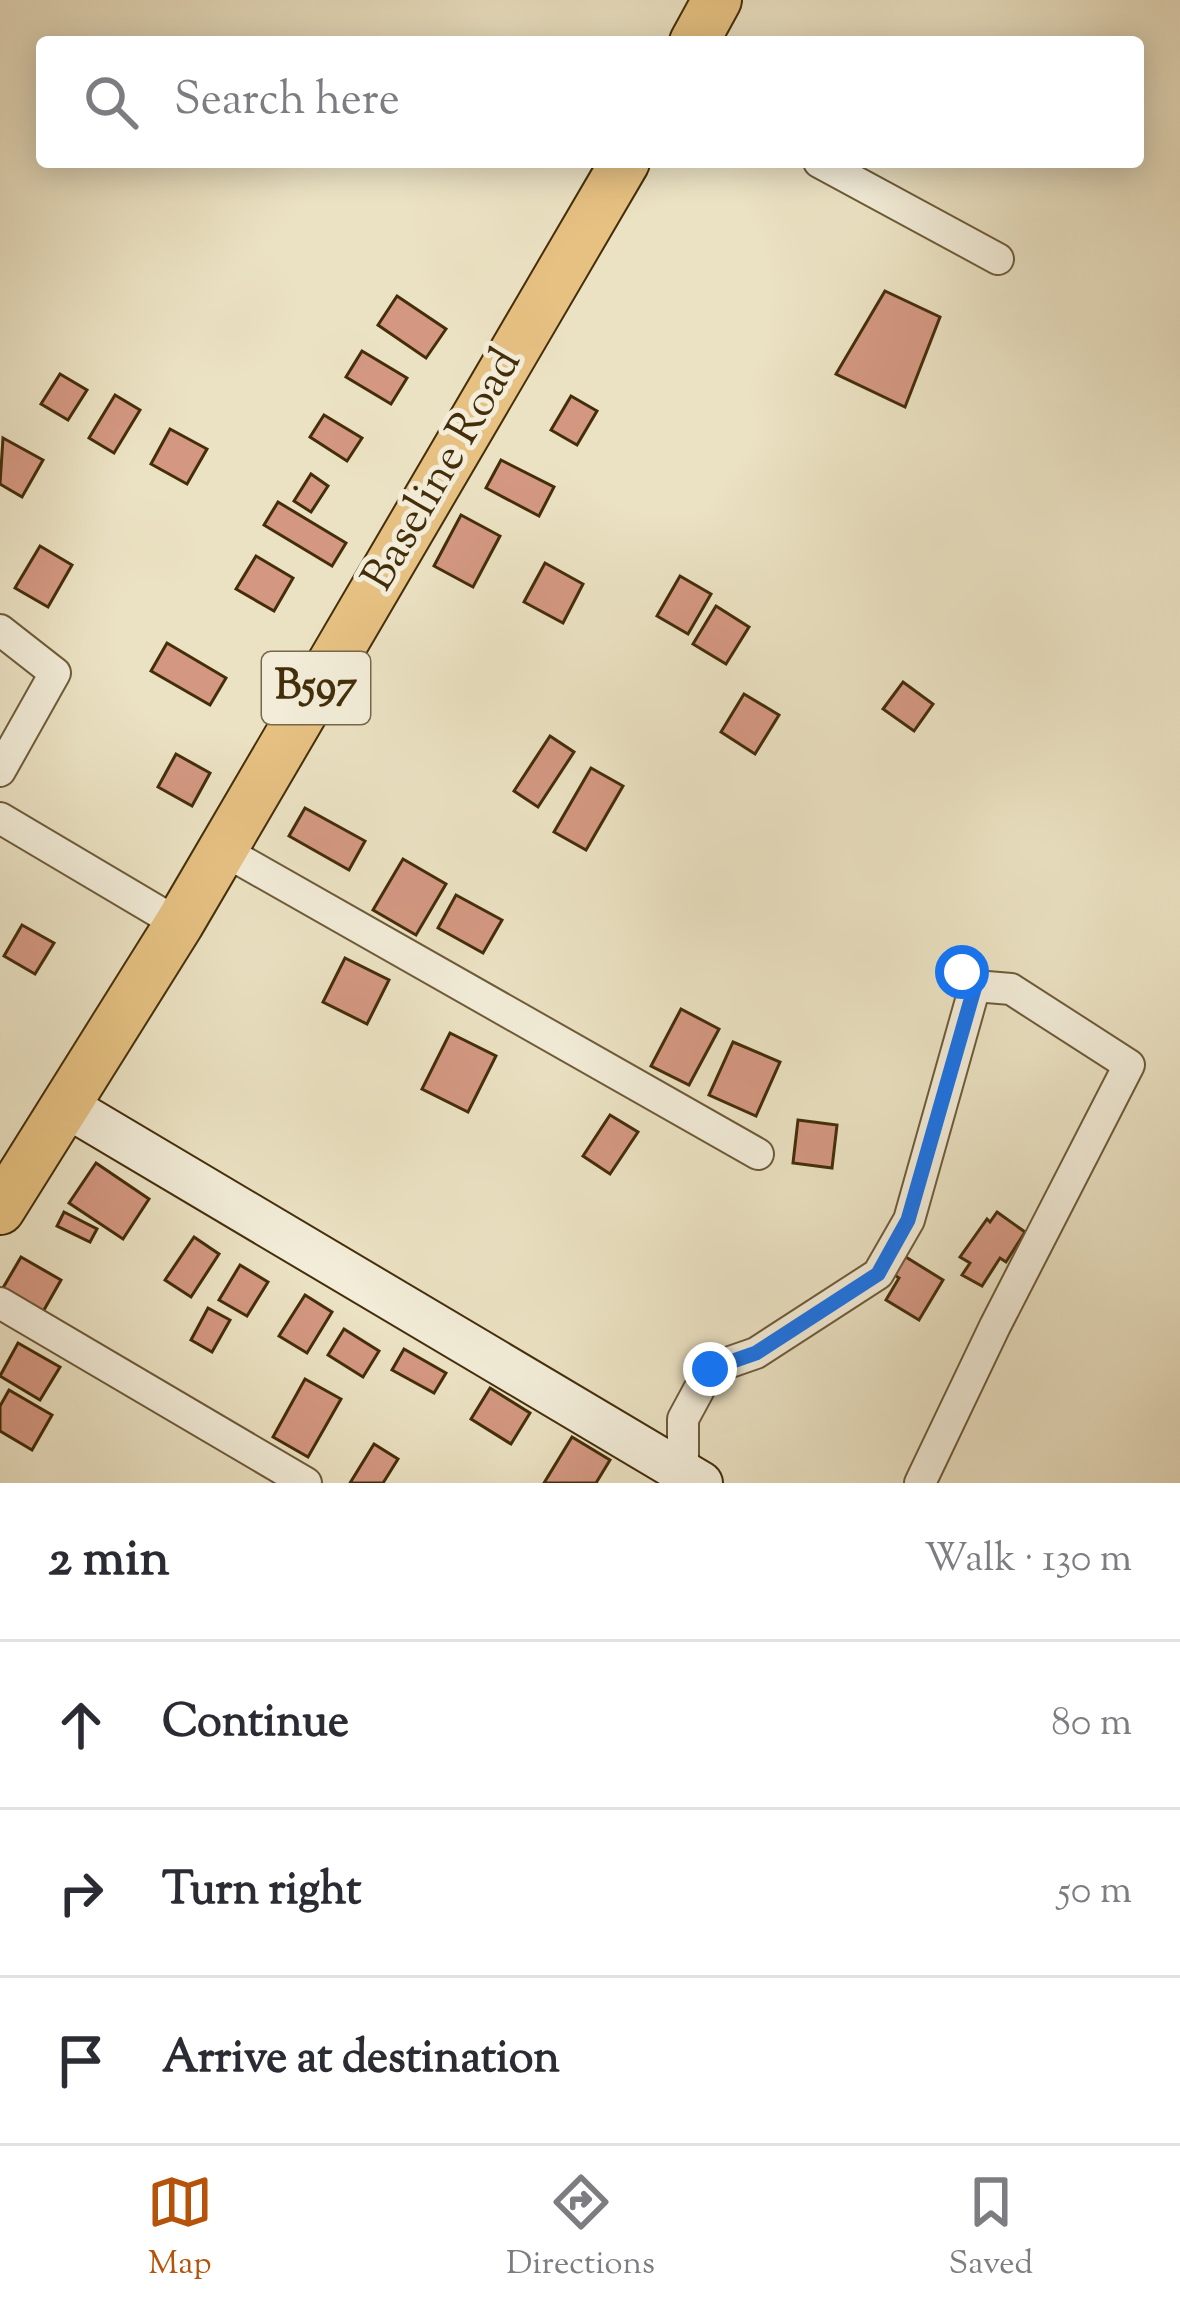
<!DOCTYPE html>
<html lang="en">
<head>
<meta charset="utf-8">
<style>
  :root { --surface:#fff; --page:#f2f2f3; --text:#2b2b33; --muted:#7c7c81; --line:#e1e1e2; --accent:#b45309 }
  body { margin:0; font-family:"Sorts Mill Goudy",serif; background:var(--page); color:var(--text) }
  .stop { position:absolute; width:36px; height:36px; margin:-27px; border:9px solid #1a73e8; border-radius:50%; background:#fff }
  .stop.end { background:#1a73e8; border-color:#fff; box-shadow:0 3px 12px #0008 }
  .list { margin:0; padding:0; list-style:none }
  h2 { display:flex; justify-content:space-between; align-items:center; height:156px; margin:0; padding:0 48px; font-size:51px }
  h2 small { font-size:39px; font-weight:400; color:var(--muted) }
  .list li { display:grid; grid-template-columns:78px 1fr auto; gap:36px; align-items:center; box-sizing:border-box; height:168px; padding:0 48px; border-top:3px solid var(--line) }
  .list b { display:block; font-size:45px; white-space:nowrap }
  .list em { font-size:39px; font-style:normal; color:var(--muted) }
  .icon { flex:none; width:66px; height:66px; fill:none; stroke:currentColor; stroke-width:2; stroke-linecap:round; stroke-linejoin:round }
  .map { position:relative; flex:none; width:1180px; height:1483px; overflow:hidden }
  .search { position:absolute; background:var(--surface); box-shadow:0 6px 30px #0003; left:36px; right:36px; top:36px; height:132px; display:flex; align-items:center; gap:30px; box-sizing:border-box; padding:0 42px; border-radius:12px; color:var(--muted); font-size:45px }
  .sheet { height:660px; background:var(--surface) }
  nav { display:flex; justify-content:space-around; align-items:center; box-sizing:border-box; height:168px; border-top:3px solid var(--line); background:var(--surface); font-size:33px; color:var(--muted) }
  nav a { display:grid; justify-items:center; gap:6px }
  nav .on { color:var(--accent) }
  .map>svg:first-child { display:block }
  .building { fill:#d49882; stroke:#442e0a; stroke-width:3 }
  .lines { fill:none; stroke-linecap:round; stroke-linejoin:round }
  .street-casing { stroke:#6e5b38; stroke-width:34 }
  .secondary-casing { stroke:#442e0a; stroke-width:46 }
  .primary-casing { stroke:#442e0a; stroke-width:52 }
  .street { stroke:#f2ecd8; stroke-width:30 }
  .secondary { stroke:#f2ecd8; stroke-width:42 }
  .primary { stroke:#e6c182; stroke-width:48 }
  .route { stroke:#1a73e8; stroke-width:15 }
  .labels { text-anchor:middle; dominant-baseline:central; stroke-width:10; stroke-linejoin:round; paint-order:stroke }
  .shield { fill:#f2ecd8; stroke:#786748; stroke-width:3 }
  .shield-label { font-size:42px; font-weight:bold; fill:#442e0a }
  .street-label { font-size:45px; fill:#442e0a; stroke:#f2ecd8 }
</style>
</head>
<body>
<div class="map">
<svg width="1180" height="1483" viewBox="0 0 1180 1483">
  <rect width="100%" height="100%" fill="#ebe2c3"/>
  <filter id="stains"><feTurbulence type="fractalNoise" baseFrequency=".00167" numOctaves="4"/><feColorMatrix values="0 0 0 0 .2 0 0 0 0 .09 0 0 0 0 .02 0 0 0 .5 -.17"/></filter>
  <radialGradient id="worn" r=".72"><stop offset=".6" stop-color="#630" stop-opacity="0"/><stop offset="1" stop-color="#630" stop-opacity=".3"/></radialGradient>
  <g class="building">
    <polygon points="885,291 940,317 905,407 836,374"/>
    <polygon points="397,296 446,329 426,358 378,325"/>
    <polygon points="362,351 407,378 391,404 346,377"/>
    <polygon points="60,374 87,390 68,420 41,404"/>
    <polygon points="115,395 140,410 114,453 89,438"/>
    <polygon points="571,396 597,411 577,445 551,430"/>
    <polygon points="324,415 362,438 347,461 310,437"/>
    <polygon points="170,429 207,449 187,484 151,464"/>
    <polygon points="3,438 43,460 22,497 0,484"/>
    <polygon points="501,460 554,487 539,516 486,488"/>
    <polygon points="311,474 328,486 311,512 294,501"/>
    <polygon points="278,502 346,543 332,566 264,525"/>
    <polygon points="461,515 500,536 473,587 434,566"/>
    <polygon points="40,546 72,565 48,607 15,588"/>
    <polygon points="256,556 293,578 274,611 236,589"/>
    <polygon points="545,563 583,584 563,623 524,602"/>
    <polygon points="680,576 711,594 688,634 657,616"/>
    <polygon points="716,606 749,627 726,664 693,644"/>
    <polygon points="167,643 226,678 210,705 151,671"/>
    <polygon points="903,682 933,704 914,731 883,709"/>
    <polygon points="744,694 779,715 755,754 721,732"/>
    <polygon points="550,736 574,752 538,807 514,791"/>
    <polygon points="176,754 210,773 192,806 158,787"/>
    <polygon points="591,768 623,786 586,850 554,832"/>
    <polygon points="305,808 365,841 349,870 289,836"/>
    <polygon points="403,859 446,884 416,935 373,910"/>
    <polygon points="456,895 502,920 483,953 438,928"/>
    <polygon points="22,925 54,943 35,974 4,956"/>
    <polygon points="345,958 389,980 367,1024 323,1002"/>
    <polygon points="681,1009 719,1029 689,1085 651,1066"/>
    <polygon points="450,1033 496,1056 468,1112 422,1089"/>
    <polygon points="733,1042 780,1062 756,1116 709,1095"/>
    <polygon points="610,1115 638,1132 610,1174 583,1156"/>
    <polygon points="798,1120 837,1125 832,1168 793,1163"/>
    <polygon points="96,1163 149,1199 123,1239 69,1203"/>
    <polygon points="64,1212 97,1229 90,1242 57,1226"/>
    <polygon points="997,1212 1025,1232 1006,1262 1000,1258 982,1286 962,1275 970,1263 960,1257 987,1219 990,1222"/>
    <polygon points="194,1237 219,1254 191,1297 165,1280"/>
    <polygon points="901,1254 943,1280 919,1320 886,1300 899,1278 890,1272"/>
    <polygon points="21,1257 61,1280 40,1317 0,1293"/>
    <polygon points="240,1265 268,1282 247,1316 219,1300"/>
    <polygon points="305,1295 332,1312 307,1353 279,1336"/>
    <polygon points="208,1308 230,1320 212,1352 191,1340"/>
    <polygon points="344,1329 379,1351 363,1377 328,1355"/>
    <polygon points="18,1343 60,1367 40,1400 0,1376"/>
    <polygon points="404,1349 446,1373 434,1393 392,1370"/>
    <polygon points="305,1379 341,1399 308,1457 273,1437"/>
    <polygon points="490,1388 530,1413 511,1444 471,1419"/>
    <polygon points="9,1390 52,1415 32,1450 0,1431 0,1406"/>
    <polygon points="572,1437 610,1460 596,1483 544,1483"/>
    <polygon points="374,1444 398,1459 383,1483 350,1483"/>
  </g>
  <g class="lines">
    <g class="street-casing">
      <g id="street">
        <polyline points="819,162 998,259"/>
        <polyline points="0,630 55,673 0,771"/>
        <polyline points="0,818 179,924"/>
        <polyline points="221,849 758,1154"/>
        <polyline points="0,1303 306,1483"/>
        <polyline points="683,1473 683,1419 710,1369 756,1353 878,1274 909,1220 975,986 962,972"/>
        <polyline points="920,1483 995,1326 1129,1065 1011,989 975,986"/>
      </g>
    </g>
    <g class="secondary-casing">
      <polyline id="secondary" points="68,1107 701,1483"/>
    </g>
    <g class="primary-casing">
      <g id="primary">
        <polyline points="694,42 717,0"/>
        <polyline points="0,1210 179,924 625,162"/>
      </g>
    </g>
    <use href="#street" class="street"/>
    <use href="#secondary" class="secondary"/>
    <use href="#primary" class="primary"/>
  </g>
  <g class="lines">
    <polyline class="route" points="710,1369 756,1353 878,1274 908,1220 975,986 962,972"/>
  </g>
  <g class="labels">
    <rect class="shield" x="262" y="652" width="108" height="72" rx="9"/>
    <g class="shield-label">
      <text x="316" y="688">B597</text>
    </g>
    <g class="street-label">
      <text transform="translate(444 471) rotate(-60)">Baseline Road</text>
    </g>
  </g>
  <rect width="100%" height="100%" filter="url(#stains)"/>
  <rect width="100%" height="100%" fill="url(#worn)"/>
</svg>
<div class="stop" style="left:962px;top:972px"></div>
<div class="stop end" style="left:710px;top:1369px"></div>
<div class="search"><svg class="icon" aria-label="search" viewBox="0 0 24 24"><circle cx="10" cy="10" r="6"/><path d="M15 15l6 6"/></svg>Search here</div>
</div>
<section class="sheet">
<h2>2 min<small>Walk · 130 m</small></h2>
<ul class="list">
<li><svg class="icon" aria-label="ahead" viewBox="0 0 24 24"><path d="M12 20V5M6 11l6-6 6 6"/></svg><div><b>Continue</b></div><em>80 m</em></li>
<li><svg class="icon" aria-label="right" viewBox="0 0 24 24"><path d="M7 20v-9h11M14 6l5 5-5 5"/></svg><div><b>Turn right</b></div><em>50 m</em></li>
<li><svg class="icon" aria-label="arrive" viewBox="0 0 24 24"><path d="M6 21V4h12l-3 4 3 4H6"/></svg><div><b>Arrive at destination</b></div></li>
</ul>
</section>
<nav>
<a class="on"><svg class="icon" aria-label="map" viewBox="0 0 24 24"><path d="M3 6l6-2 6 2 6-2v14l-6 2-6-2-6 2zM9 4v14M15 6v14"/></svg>Map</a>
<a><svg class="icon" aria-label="directions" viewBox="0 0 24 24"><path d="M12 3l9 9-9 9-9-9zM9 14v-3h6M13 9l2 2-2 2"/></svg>Directions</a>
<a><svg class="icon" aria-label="saved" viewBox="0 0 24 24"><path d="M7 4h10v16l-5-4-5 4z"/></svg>Saved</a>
</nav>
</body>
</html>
